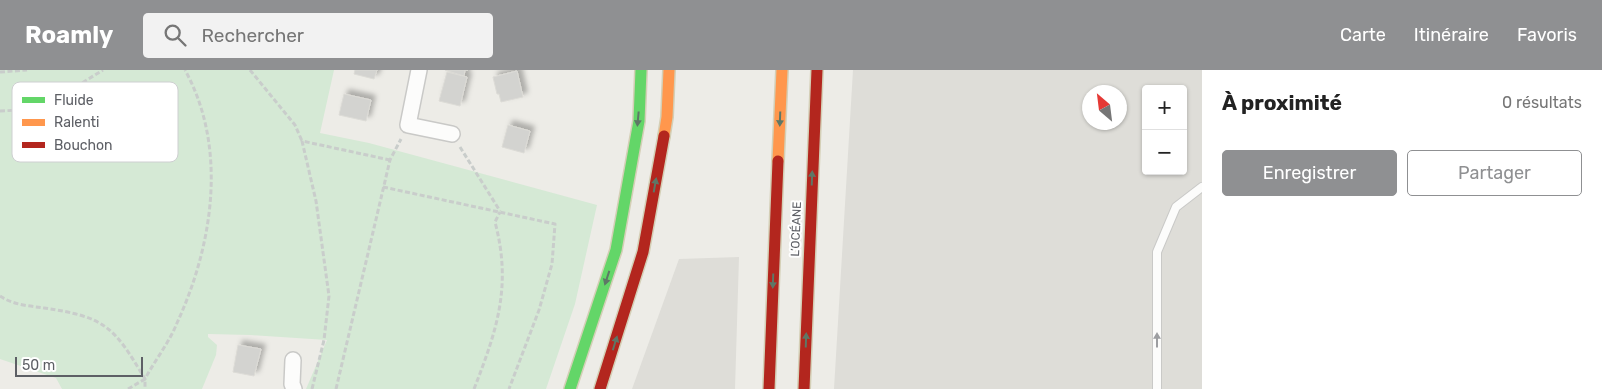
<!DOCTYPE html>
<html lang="fr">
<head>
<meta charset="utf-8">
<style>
  :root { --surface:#fff; --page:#f2f2f2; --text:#222; --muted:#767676; --line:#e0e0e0; --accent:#8f9092 }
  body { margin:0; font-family:Rubik,sans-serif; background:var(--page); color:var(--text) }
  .controls { position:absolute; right:15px; top:15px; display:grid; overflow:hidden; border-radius:5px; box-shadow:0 1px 4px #0004 }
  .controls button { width:45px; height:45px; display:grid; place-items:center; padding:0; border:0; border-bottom:1px solid var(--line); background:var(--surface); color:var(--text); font:25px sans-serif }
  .compass { position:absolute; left:1082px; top:15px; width:45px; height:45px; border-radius:50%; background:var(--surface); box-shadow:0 1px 4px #0004; rotate:332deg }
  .scale { position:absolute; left:15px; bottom:12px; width:128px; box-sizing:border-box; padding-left:5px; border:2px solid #5d5f65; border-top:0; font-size:14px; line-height:18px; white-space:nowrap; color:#5d5f65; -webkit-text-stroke:4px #fff; paint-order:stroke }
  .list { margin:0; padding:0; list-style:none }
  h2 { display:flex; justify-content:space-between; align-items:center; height:65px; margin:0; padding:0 20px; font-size:21px }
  h2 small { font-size:16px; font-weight:400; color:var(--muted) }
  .actions { display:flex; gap:10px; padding:15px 20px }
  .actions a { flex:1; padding:11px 0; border:1px solid var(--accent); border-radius:5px; text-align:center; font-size:18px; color:var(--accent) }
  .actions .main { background:var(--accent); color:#fff }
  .icon { flex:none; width:28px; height:28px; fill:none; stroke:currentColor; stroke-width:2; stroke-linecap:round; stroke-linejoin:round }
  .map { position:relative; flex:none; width:1202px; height:319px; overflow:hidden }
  header { display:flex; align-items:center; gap:30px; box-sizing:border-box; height:70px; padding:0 25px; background:var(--accent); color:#fff }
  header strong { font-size:24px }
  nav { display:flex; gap:28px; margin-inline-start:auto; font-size:18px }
  .search { width:350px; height:45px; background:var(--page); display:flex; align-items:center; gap:12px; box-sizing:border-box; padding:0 18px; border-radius:5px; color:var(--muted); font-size:19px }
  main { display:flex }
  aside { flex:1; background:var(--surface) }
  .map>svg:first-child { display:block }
  .industrial { fill:#deddd8; fill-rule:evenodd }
  .green { fill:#d5e9d5 }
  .building { fill:#d3d3d0; stroke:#dcdbd6; filter:url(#shadow) }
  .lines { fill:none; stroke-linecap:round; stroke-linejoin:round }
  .lane-casing { stroke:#c9c9c7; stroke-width:10 }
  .street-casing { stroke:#c9c9c7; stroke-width:18 }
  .fast-casing { stroke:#d4cfb6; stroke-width:14 }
  .slow-casing { stroke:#d4cfb6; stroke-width:14 }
  .jam-casing { stroke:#d4cfb6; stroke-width:14 }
  .path { stroke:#c9cdcb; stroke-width:3; stroke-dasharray:5 2.5; stroke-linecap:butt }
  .lane { stroke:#fcfcfb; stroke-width:8 }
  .street { stroke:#fcfcfb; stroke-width:15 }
  .fast { stroke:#63d668; stroke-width:11 }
  .slow { stroke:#ff974d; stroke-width:11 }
  .jam { stroke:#b3261e; stroke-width:11 }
  .oneway { fill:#5e7766 }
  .oneway2 { fill:#9d9ea1 }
  .labels { text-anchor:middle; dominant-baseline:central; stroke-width:4; stroke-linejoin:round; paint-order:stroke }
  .street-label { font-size:12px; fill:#5d5f65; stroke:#fff }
  .key { fill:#fff; stroke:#cecfd1; stroke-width:1 }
  .key-label { font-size:14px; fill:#5d5f65 }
</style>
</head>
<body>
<header>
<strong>Roamly</strong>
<div class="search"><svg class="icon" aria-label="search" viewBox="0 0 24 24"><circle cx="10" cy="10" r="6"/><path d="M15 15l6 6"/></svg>Rechercher</div>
<nav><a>Carte</a><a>Itinéraire</a><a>Favoris</a></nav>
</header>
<main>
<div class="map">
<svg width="1202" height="319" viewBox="0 0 1202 319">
  <defs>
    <filter id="shadow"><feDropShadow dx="4.5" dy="-4.5" stdDeviation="2.5" flood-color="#0004"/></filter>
  </defs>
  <rect width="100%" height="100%" fill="#edece7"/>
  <g class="industrial">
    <path d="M853,0H1202V319H834ZM1146,19H1183V101H1146ZM1090,22H1120V52H1090Z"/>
    <polygon points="739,187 735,319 632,319 679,189"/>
  </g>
  <polygon class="green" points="0,0 334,0 320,63 369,73 597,135 575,234 546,319 306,319 327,270 250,265 208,264 208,267 217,275 216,285 202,319 62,319 56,308 0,289"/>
  <g class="building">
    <polygon points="355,0 377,0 374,9 354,4"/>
    <polygon points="445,0 468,0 465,0 464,6"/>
    <polygon points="517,1 523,27 501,32 499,24 497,24 493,7"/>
    <polygon points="447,2 467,7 460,36 439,31"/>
    <polygon points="344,24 371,30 366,51 339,45"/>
    <polygon points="508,55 530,61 524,83 502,77"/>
    <polygon points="238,275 261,279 254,306 233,302"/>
  </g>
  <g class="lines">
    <g class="lane-casing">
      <polyline id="lane" points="1157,319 1157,182 1176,137 1202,117"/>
    </g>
    <g class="street-casing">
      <g id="street">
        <polyline points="419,0 408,55 452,64"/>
        <polyline points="293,290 292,314 294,319"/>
      </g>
    </g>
    <g class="fast-casing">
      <polyline id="fast" points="570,319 616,180 639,51 641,0"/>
    </g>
    <g class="slow-casing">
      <g id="slow">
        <polyline points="664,66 667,47 669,0"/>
        <polyline points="778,91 782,0"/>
      </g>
    </g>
    <g class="jam-casing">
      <g id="jam">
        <polyline points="600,319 643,182 664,66"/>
        <polyline points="769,319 778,91"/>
        <polyline points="804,319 817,0"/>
      </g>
    </g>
    <g class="path">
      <polyline points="250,0 295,55 302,71"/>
      <polyline points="0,2 27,0"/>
      <polyline points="0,41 40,39 103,0"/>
      <polyline points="460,77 500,141"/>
      <polyline points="383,117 555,154 552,194 539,240 509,319"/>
      <path d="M0,226C13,235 30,236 44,238C106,247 114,257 145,309C155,290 169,273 177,253C213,175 228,78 185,0"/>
      <polyline points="128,319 145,309 145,319"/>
      <polyline points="312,319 324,270 329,226 316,131 302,71 390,90"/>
      <polyline points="336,319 390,90 401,69"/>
      <path d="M474,319C497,260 512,216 495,152L500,142"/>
    </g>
    <use href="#lane" class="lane"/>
    <use href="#street" class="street"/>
    <use href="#fast" class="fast"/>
    <use href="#slow" class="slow"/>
    <use href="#jam" class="jam"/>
  </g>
  <defs><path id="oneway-solid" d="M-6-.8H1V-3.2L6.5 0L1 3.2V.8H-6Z" transform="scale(1.25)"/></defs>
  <g class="oneway">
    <use href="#oneway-solid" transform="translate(638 49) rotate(95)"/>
    <use href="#oneway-solid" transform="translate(780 49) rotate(92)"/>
    <use href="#oneway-solid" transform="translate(812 108) rotate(-88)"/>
    <use href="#oneway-solid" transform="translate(655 115) rotate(-80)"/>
    <use href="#oneway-solid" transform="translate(607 208) rotate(108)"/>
    <use href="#oneway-solid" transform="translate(773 211) rotate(92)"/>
    <use href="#oneway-solid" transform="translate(806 270) rotate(-88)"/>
    <use href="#oneway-solid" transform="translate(615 273) rotate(-73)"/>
  </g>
  <use class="oneway2" href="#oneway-solid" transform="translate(1157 270) rotate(-90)"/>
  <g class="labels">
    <g class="street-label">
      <text transform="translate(796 159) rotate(-88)">L’OCÉANE</text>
    </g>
  </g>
  <rect x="12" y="12" width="166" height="80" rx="8" class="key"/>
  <rect x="22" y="27" width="23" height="6" fill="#63d668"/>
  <rect x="22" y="49" width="23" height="7" fill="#ff974d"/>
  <rect x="22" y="72" width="23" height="6" fill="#b3261e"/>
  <g class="key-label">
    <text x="54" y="35">Fluide</text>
    <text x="54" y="57">Ralenti</text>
    <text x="54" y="80">Bouchon</text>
  </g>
</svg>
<div class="controls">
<button>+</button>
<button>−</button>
</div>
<svg class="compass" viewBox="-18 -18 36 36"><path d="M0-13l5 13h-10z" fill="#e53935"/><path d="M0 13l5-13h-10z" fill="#767676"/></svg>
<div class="scale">50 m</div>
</div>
<aside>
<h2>À proximité<small>0 résultats</small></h2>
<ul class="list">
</ul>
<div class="actions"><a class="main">Enregistrer</a><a>Partager</a></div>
</aside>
</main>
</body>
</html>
